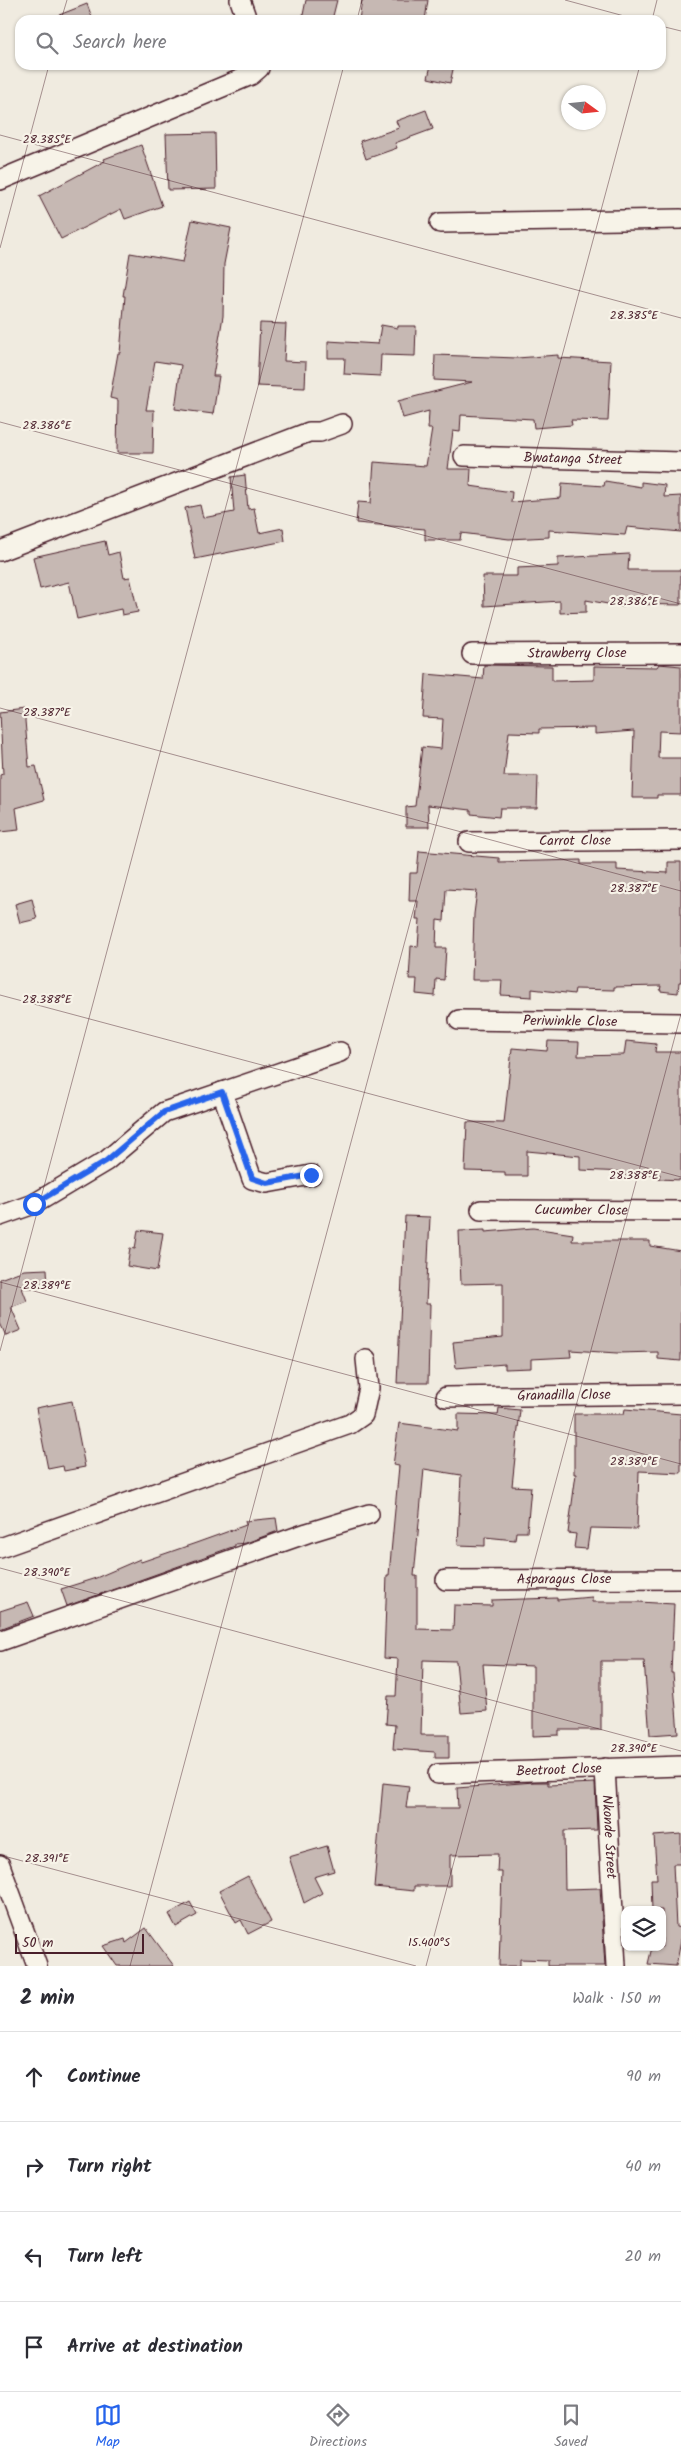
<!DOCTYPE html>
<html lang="en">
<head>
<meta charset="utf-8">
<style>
  :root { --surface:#fff; --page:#f7f7f7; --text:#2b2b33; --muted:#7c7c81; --line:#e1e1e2; --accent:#2563eb }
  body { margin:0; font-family:Kalam,sans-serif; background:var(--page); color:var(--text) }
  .controls { position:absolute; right:15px; bottom:15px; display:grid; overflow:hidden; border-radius:10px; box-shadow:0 1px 4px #0004 }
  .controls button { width:45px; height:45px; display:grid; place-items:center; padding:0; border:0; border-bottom:1px solid var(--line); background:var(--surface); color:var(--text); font:25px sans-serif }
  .compass { position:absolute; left:561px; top:85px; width:45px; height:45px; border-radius:50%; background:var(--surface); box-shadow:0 1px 4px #0004; rotate:105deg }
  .scale { position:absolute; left:15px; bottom:12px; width:129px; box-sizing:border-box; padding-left:5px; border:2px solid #4a1f2b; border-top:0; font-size:14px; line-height:18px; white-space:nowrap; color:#4a1f2b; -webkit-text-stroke:4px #f7f3e8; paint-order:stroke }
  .stop { position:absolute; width:15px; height:15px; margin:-11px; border:4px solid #2563eb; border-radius:50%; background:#fff }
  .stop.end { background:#2563eb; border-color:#fff; box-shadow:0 1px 5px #0008 }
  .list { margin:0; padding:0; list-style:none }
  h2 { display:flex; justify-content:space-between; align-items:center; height:65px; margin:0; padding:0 20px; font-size:21px }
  h2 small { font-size:16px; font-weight:400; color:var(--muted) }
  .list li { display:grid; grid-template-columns:32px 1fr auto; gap:15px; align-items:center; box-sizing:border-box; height:90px; padding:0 20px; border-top:1px solid var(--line) }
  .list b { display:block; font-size:19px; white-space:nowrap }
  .list em { font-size:16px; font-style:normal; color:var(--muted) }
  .icon { flex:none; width:28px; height:28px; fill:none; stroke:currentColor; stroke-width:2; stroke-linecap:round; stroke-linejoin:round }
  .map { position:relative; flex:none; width:681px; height:1966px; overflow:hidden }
  .search { position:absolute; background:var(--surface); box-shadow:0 1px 4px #0004; left:15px; right:15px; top:15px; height:55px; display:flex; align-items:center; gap:12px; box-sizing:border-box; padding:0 18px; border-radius:15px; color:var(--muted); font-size:19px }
  .sheet { height:425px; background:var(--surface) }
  nav { display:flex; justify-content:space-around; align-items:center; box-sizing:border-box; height:70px; border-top:1px solid var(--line); background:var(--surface); font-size:14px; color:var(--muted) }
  nav a { display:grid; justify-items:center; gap:2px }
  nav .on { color:var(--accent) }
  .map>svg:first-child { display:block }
  .building { fill:#c6b8b3; stroke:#4a1f2b }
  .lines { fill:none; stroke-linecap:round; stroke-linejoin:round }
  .minor-casing { stroke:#4a1f2b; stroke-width:22 }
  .minor { stroke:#f7f3e8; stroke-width:19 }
  .route { stroke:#2563eb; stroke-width:6 }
  .ticks { fill:none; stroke:#4a1f2b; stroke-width:1; stroke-opacity:0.45 }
  .labels { text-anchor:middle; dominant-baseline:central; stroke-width:4.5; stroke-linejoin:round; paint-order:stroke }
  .street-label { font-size:14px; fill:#4a1f2b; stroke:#f7f3e8 }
  .ticks-label { font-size:12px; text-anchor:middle; fill:#4a1f2b; stroke:#f7f3e8; stroke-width:4.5; stroke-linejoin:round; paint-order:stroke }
</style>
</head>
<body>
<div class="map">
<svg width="681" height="1966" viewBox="0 0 681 1966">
  <rect width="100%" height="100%" fill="#f0ebe0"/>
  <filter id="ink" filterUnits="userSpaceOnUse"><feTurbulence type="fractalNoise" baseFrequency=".02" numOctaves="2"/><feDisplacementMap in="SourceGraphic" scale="10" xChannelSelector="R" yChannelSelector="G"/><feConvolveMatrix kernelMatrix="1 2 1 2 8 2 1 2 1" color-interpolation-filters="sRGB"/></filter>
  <g filter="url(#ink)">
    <g class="building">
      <polygon points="306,0 337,0 332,20 302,20"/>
      <polygon points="362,0 428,0 425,20 359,20"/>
      <polygon points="87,4 93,20 50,20 49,19"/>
      <polygon points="431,65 454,65 450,83 428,78"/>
      <polygon points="426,110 433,129 395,143 397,148 366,159 360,141 399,128 396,121"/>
      <polygon points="215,133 216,189 168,190 166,134"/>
      <polygon points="141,145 162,206 125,219 121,209 61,239 39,196 105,161 104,159"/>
      <polygon points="192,220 231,228 224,264 223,316 213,376 219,376 213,414 175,409 181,365 155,361 146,410 154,410 153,453 117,453 118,400 110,398 118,353 120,353 125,296 123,296 130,253 183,262"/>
      <polygon points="260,323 286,324 284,361 306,362 305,388 257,386"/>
      <polygon points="381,325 398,328 398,326 416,326 415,356 381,355 380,376 344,374 345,358 328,358 328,341 378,344"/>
      <polygon points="435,355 517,358 558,355 558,358 611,361 608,421 571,420 572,425 534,428 533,419 461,415 460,432 453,431 448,469 471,469 470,486 512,492 511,502 561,498 562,483 604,486 605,481 641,487 641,482 665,485 664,497 681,496 681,532 627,527 625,535 549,530 549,537 509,539 461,533 460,540 425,540 425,529 356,523 358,502 371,503 374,462 426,466 432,429 428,429 429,411 403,418 398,401 472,382 434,380"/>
      <polygon points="245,475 248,509 254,508 259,533 283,528 285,541 195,559 185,508 200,505 203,518 234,512 231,477"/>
      <polygon points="105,541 108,555 119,552 124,578 130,577 138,612 122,615 121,609 77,619 69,582 40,589 33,557"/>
      <polygon points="629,554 628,570 681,570 681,605 624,604 624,607 586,600 586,612 560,613 560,601 484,606 483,576 517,576 517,568 558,566 558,558"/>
      <polygon points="659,664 681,666 681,732 659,731 658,758 681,758 681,795 657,795 657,798 632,798 634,731 595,734 595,728 539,729 539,733 509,732 504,776 538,776 537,808 500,808 499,817 471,814 471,810 428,805 429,827 406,827 406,807 415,806 422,747 441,749 443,719 423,718 426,674 483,679 484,665 552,666 552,681 594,680 594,666 657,667"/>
      <polygon points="24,709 29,767 36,766 44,800 16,808 19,830 0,832 0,775 3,774 0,712"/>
      <polygon points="419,851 499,858 499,862 581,860 581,864 617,864 617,870 668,873 668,862 681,862 681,982 679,982 678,993 660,991 661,986 614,987 614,990 575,989 574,994 532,989 532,997 501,995 502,980 472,980 474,914 477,891 446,889 444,921 437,920 436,948 446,948 444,980 436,979 435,996 416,994 417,979 409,979 411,946 418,947 420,919 416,919 418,901 409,901 410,873 417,873"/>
      <polygon points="32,899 37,919 20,923 15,904"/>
      <polygon points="548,1041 579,1042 578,1056 624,1055 626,1041 656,1044 655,1052 681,1052 681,1180 659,1179 660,1174 625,1177 624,1172 580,1170 580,1156 527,1151 527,1176 505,1176 505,1172 465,1171 467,1122 504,1123 512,1048 547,1051"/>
      <polygon points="405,1216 430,1217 426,1304 430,1304 428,1383 397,1383"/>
      <polygon points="533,1228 573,1234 572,1241 650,1241 650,1246 681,1251 681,1361 658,1359 658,1352 617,1353 570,1350 571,1357 531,1359 531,1368 505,1369 505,1364 456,1368 453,1342 503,1337 503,1283 461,1284 459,1231 485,1230 485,1232"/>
      <polygon points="138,1230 163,1233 157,1271 127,1266 130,1248 135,1249"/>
      <polygon points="47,1269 48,1288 22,1288 27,1301 11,1307 21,1330 6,1336 0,1323 0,1279 24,1270"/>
      <polygon points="72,1401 85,1467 64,1471 63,1466 48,1469 36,1408"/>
      <polygon points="499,1408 520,1410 512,1486 531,1487 527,1532 516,1532 515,1540 485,1537 485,1546 458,1545 461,1475 424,1469 414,1576 417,1576 417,1629 453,1630 454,1605 492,1606 492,1600 557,1598 557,1600 592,1597 592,1602 639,1602 674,1604 671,1673 673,1673 678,1733 650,1735 644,1661 601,1661 601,1730 559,1730 559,1735 533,1736 533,1666 483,1664 487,1711 461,1713 456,1661 423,1660 421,1735 449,1735 449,1758 435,1758 435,1752 393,1749 395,1725 386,1724 388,1696 396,1696 398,1659 384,1658 387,1575 389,1575 399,1466 393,1465 399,1423 458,1431 458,1414 498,1415"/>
      <polygon points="625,1409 681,1414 681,1473 639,1471 637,1529 590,1528 587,1549 574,1548 576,1534 568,1533 576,1474 574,1474 574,1414 624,1414"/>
      <polygon points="276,1518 278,1531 246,1543 235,1544 235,1546 67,1606 61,1589 96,1578 140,1559 141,1562 196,1543 246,1525 245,1521"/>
      <polygon points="28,1602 34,1616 0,1629 0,1611"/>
      <polygon points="534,1782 548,1782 548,1785 595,1783 597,1830 564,1831 565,1889 600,1888 605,1966 548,1966 548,1960 520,1959 520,1966 499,1966 502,1872 497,1872 498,1854 450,1855 450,1886 414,1886 414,1891 374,1887 383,1783 409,1786 406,1808 458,1808 457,1788"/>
      <polygon points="681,1834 681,1864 673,1864 676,1927 681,1928 681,1941 676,1966 648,1964 652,1947 662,1947 662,1910 652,1910 651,1879 657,1879 654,1836"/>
      <polygon points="327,1846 334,1871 314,1877 322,1893 304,1903 289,1857"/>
      <polygon points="248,1876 271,1922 248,1934 241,1920 236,1923 219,1891"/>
      <polygon points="190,1902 197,1915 176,1927 169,1914"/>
      <polygon points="146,1928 174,1966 117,1966 103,1946 125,1939 126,1943"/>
    </g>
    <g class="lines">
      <g class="minor-casing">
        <g id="minor">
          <polyline points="240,0 247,20"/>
          <polyline points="0,180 251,75 259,68 259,65"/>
          <polyline points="440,223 681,219"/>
          <path id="s1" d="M464,456L681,462"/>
          <polyline points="0,551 309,432 320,432 342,424"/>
          <path id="s2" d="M472,654L681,653"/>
          <path id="s3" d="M469,842L681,840"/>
          <path id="s4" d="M459,1020L681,1023"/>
          <polyline points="222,1092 252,1179 267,1183 311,1175"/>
          <path id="s5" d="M481,1210L681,1211"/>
          <polyline points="0,1216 34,1204 106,1161 164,1112 340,1052"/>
          <path id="s6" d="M446,1397L681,1394"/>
          <polyline points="0,1548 350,1424 363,1415 369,1388 366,1359"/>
          <path id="s7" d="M446,1580L681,1579"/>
          <polyline points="0,1641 307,1533 369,1514"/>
          <path id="s8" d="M605,1768L616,1966"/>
          <path id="s9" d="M438,1774L681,1766"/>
          <polyline points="0,1865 37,1966"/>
        </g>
      </g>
      <use href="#minor" class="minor"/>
    </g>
  </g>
  <g class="lines" filter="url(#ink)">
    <polyline class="route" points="34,1204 106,1161 164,1112 222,1092 252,1178 267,1183 311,1175"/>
  </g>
  <path class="ticks" d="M565,0L639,20M61,20L67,0M357,20L362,0M652,20L657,0M661,26L681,31M0,135L681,318M0,248L49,65M0,422L681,604M0,708L681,891M0,995L681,1177M0,1282L681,1464M0,1351L344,65M0,1568L681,1751M0,1855L416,1966M130,1966L640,65M426,1966L681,1014"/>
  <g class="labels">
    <g class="street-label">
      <text stroke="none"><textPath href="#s1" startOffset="109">Bwatanga Street</textPath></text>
      <text stroke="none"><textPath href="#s2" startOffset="105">Strawberry Close</textPath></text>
      <text stroke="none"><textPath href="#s3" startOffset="106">Carrot Close</textPath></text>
      <text stroke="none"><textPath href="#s4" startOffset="111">Periwinkle Close</textPath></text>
      <text stroke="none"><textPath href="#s5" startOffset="100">Cucumber Close</textPath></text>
      <text stroke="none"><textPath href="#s6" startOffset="118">Granadilla Close</textPath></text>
      <text stroke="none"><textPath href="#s7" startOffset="118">Asparagus Close</textPath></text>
      <text stroke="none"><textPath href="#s9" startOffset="121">Beetroot Close</textPath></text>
      <text stroke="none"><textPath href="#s8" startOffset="69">Nkonde Street</textPath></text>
    </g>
  </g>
  <g class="ticks-label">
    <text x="47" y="143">28.385°E</text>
    <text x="634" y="319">28.385°E</text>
    <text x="47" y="429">28.386°E</text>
    <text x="634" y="605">28.386°E</text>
    <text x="47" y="716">28.387°E</text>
    <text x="634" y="892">28.387°E</text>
    <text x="47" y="1003">28.388°E</text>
    <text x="634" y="1179">28.388°E</text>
    <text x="47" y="1289">28.389°E</text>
    <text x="634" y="1465">28.389°E</text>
    <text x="47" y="1576">28.390°E</text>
    <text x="634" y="1752">28.390°E</text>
    <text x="47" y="1862">28.391°E</text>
    <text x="429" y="1946">15.400°S</text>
  </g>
</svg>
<div class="controls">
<button><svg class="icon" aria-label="layers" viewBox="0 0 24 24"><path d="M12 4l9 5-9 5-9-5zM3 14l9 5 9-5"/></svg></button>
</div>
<svg class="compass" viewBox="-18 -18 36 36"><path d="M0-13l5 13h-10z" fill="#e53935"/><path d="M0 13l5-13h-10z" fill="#7c7c81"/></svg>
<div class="scale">50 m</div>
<div class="stop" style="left:34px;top:1204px"></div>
<div class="stop end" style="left:311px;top:1175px"></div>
<div class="search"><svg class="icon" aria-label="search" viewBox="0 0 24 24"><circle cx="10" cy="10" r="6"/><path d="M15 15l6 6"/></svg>Search here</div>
</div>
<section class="sheet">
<h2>2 min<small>Walk · 150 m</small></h2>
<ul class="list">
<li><svg class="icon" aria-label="ahead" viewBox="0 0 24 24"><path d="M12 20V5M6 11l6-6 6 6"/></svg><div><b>Continue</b></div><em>90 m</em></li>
<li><svg class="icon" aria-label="right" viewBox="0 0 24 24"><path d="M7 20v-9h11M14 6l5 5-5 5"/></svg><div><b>Turn right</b></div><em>40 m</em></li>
<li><svg class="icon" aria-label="left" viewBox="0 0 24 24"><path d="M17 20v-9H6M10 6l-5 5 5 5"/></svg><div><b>Turn left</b></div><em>20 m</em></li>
<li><svg class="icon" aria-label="arrive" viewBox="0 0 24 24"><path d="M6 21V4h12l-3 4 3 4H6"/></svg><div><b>Arrive at destination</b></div></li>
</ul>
</section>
<nav>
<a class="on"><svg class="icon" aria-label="map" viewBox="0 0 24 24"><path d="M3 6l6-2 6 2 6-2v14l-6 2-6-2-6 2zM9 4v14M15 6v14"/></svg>Map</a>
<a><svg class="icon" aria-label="directions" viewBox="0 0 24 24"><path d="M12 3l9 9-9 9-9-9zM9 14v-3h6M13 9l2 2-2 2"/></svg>Directions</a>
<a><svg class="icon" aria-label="saved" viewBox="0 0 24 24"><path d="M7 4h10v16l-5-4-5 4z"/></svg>Saved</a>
</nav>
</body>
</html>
